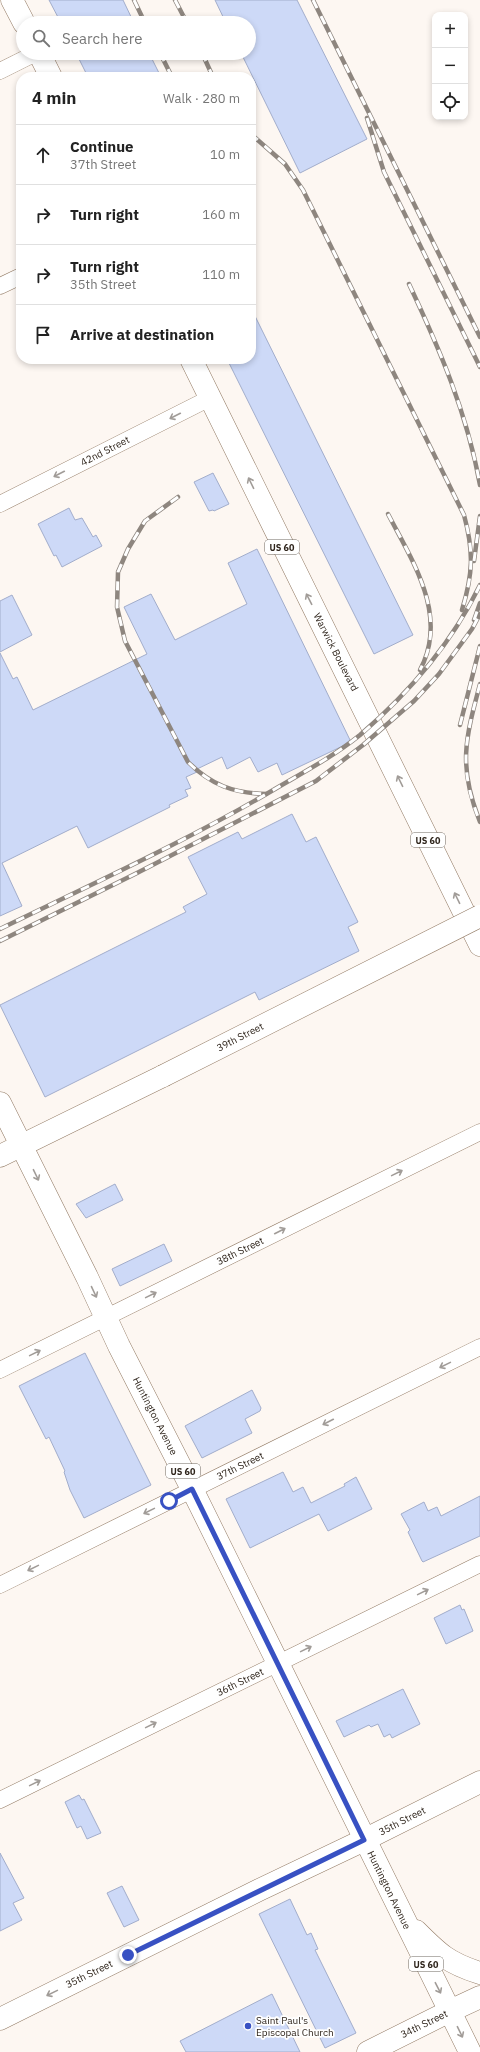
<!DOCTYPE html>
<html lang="en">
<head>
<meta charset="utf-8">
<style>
  :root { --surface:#fff; --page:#f6f6f6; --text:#222; --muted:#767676; --line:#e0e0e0 }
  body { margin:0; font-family:"IBM Plex Sans",sans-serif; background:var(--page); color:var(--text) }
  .controls { position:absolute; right:12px; top:12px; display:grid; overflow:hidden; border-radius:8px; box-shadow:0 2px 6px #0003 }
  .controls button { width:36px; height:36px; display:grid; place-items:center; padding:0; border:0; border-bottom:1px solid var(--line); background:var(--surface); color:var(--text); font:20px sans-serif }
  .stop { position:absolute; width:12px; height:12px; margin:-9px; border:3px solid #3851c3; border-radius:50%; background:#fff }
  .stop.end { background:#3851c3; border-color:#fff; box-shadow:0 1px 4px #0008 }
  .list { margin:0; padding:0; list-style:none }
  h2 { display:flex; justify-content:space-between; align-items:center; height:52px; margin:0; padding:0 16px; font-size:17px }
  h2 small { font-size:13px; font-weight:400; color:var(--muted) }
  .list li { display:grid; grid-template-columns:26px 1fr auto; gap:12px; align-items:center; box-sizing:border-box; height:60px; padding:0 16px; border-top:1px solid var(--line) }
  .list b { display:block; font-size:15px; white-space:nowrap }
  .list p { margin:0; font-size:13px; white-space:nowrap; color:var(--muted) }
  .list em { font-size:13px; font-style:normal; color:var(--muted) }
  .icon { flex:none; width:22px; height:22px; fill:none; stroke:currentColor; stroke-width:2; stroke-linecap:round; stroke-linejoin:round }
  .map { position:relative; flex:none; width:480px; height:2052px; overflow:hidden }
  .search { position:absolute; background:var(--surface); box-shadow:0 2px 6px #0003; left:16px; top:16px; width:240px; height:44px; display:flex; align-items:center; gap:10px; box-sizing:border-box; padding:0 14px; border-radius:22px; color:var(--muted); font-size:15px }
  .panel { position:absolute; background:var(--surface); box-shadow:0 2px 6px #0003; left:16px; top:72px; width:240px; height:292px; border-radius:16px }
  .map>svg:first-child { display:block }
  .building { fill:#cdd9f7; stroke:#a2adcb }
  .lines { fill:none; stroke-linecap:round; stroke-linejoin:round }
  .street-casing { stroke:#937b65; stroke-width:17 }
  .secondary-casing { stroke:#937b65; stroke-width:23 }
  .primary-casing { stroke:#937b65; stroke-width:23 }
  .street { stroke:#fff; stroke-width:16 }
  .secondary { stroke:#fff; stroke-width:22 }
  .primary { stroke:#fff; stroke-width:22 }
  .rail-casing { stroke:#8e867f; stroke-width:4.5 }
  .rail { stroke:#fff; stroke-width:3; stroke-dasharray:9; stroke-linecap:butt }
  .secondary-bridge-casing { stroke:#937b65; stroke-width:23; stroke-linecap:butt }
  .secondary-bridge { stroke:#fff; stroke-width:22 }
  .oneway { stroke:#a19c98 }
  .route { stroke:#3851c3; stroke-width:5 }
  .poi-dot { fill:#3851c3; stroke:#fff; stroke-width:1.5 }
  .labels { text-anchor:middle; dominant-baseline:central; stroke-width:3.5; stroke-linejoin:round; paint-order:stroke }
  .shield { fill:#fff; stroke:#6d665f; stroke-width:1 }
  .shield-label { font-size:9px; font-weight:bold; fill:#2e241b }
  .street-label { font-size:10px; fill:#2e241b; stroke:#fff }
  .poi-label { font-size:10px; fill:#2e241b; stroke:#fff; text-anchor:start }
</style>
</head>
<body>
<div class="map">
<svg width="480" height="2052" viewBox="0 0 480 2052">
  <rect width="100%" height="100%" fill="#fdf7f2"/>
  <g class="building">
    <polygon points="49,0 123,0 134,23 61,23"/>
    <polygon points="215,0 297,0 367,139 300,173 241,53 249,53 249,23 226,23"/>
    <polygon points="76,53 149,53 161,77 88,77"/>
    <polygon points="251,308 413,635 374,654 227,359 251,359"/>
    <polygon points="213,473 229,504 214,511 213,510 209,511 194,482"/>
    <polygon points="69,508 75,520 82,518 93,537 96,535 102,546 62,567 56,555 54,556 38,524"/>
    <polygon points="257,549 351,742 282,775 277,763 258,772 250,757 227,769 222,757 195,770 197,772 186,777 191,788 185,790 188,796 169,805 170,807 88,848 77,826 2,863 22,906 0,916 0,653 13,679 17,677 33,710 147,654 124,607 151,594 175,640 247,604 228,563"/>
    <polygon points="12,595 32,635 0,652 0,601"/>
    <polygon points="292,814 306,842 316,837 358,922 348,927 359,951 259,1000 255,992 45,1097 0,1005 186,912 183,907 207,894 188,857 238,832 242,839"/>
    <polygon points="115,1184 123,1200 86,1218 76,1204"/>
    <polygon points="164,1244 172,1261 120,1286 112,1269"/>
    <polygon points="85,1353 151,1485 84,1518 70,1490 64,1472 65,1471 49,1437 46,1439 19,1386"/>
    <polygon points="252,1390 261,1408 260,1411 245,1419 252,1433 202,1458 185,1426"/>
    <polygon points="283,1472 293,1492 303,1487 311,1503 345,1486 344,1484 356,1477 372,1509 328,1531 319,1514 250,1548 226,1499"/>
    <polygon points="480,1496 480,1536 423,1562 422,1561 408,1532 410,1530 401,1514 424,1502 428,1511 437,1507 441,1516"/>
    <polygon points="460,1605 462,1610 464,1609 473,1631 446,1644 434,1618"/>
    <polygon points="403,1689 420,1724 392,1738 390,1734 384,1737 378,1724 371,1727 369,1725 344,1737 336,1721"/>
    <polygon points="79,1795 82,1800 84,1799 101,1833 87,1839 81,1826 77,1828 65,1802"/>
    <polygon points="0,1853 24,1898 13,1903 22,1920 0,1931"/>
    <polygon points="122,1886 139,1920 124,1927 107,1893"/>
    <polygon points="290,1899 307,1935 311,1933 318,1949 315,1950 356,2033 325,2048 259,1914"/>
    <polygon points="272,1994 300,2052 186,2052 180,2041"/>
  </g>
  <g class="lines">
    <g class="street-casing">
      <g id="street">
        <polyline points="0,71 36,53"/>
        <polyline points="0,286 21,276"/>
        <polyline points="0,504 210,398"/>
        <polyline points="0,1370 480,1132"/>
        <polyline points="0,1585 480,1347"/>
        <polyline points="0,1800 480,1564"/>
      </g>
    </g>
    <g class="secondary-casing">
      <g id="secondary">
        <polyline points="0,1156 163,1076"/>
        <polyline points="0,2019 259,1890 364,1840"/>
        <polyline points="368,2052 450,2011"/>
      </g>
    </g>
    <g class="primary-casing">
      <g id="primary">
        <polyline points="12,0 24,23"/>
        <polyline points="39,53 51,77"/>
        <polyline points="191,359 480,945"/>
        <polyline points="0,1103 87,1277 119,1346 192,1489 470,2052"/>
        <polyline points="364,1840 480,1782"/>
        <path d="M416,1931C439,1954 448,1963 480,1973"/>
        <polyline points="450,2011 480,1997"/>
      </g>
    </g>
    <use href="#street" class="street"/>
    <use href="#secondary" class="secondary"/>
    <use href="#primary" class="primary"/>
    <g class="rail-casing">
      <g id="rail">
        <polyline points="134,0 145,23"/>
        <polyline points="175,0 187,23"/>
        <polyline points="313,0 480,337"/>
        <polyline points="160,53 172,77"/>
        <polyline points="202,53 213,77"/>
        <polyline points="367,118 384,172 480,367"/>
        <path d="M251,134L285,164L303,190L464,515C474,552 473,574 462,610"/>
        <path d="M409,284C440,350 467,413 480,485"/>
        <path d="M178,497L145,521L128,549L118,572L117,607L125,641L188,762C211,785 233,793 266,794"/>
        <path d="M388,514C413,562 449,616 420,670"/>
        <polyline points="474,561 480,516"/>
        <polyline points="474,620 480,603"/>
        <path d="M480,684C465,740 458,767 480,822"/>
        <polyline points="460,725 480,646"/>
        <path d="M0,929C92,884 187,841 275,789C304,772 334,756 360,735C409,693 452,643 480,585"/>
        <polyline points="0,941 137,873 316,781 363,745 414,701 439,674 472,629 480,614"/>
      </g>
    </g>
    <use href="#rail" class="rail"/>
    <g class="secondary-bridge-casing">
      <polyline id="secondary-bridge" points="163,1076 480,916"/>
    </g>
    <use href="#secondary-bridge" class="secondary-bridge"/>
  </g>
  <defs><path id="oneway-shaft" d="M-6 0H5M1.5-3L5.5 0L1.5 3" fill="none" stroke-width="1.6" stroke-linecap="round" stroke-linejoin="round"/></defs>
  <g class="oneway">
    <use href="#oneway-shaft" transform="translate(175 416) rotate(153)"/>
    <use href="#oneway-shaft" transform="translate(59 474) rotate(153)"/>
    <use href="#oneway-shaft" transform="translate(251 483) rotate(-116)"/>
    <use href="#oneway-shaft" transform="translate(309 599) rotate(-117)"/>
    <use href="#oneway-shaft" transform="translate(400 781) rotate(-116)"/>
    <use href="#oneway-shaft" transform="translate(457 898) rotate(-116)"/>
    <use href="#oneway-shaft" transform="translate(397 1173) rotate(-26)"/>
    <use href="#oneway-shaft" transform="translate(36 1175) rotate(64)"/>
    <use href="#oneway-shaft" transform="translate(280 1231) rotate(-27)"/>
    <use href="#oneway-shaft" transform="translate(94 1292) rotate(65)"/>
    <use href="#oneway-shaft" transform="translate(151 1295) rotate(-26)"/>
    <use href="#oneway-shaft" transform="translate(35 1353) rotate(-26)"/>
    <use href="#oneway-shaft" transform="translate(445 1365) rotate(154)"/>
    <use href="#oneway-shaft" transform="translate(328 1422) rotate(153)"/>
    <use href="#oneway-shaft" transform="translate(149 1511) rotate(154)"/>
    <use href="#oneway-shaft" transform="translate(33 1568) rotate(154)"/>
    <use href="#oneway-shaft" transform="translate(423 1592) rotate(-26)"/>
    <use href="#oneway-shaft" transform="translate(306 1649) rotate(-26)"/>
    <use href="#oneway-shaft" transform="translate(151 1725) rotate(-26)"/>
    <use href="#oneway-shaft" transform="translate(35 1783) rotate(-26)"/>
    <use href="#oneway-shaft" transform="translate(438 1988) rotate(63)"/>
    <use href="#oneway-shaft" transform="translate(52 1993) rotate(154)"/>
    <use href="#oneway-shaft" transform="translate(460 2032) rotate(64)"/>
  </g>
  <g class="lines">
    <polyline class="route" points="128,1955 364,1840 192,1489 169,1501"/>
  </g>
  <circle class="poi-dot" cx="248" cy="2026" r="4"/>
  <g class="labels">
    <g class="shield">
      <rect x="265" y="540" width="34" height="14" rx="3"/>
      <rect x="411" y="833" width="34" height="14" rx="3"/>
      <rect x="166" y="1464" width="34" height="14" rx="3"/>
      <rect x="409" y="1957" width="34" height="14" rx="3"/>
    </g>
    <g class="shield-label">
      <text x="282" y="547">US 60</text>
      <text x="428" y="840">US 60</text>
      <text x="183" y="1471">US 60</text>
      <text x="426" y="1964">US 60</text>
    </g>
    <g class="street-label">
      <text transform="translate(105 451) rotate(-27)">42nd Street</text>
      <text transform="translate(336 652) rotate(63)">Warwick Boulevard</text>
      <text transform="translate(240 1037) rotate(-27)">39th Street</text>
      <text transform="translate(240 1251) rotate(-26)">38th Street</text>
      <text transform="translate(155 1416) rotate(63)">Huntington Avenue</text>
      <text transform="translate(240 1466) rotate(-26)">37th Street</text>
      <text transform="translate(240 1682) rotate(-26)">36th Street</text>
      <text transform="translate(402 1821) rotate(-27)">35th Street</text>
      <text transform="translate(389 1890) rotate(64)">Huntington Avenue</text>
      <text transform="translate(89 1974) rotate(-26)">35th Street</text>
      <text transform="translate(424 2024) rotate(-26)">34th Street</text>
    </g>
    <g class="poi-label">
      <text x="256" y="2020">Saint Paul's<tspan x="256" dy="12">Episcopal Church</tspan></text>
    </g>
  </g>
</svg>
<div class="controls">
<button>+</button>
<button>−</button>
<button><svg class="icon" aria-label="locate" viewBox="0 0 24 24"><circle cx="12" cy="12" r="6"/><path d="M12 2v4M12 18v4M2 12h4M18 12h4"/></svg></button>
</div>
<div class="stop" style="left:169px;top:1501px"></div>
<div class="stop end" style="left:128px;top:1955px"></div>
<div class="search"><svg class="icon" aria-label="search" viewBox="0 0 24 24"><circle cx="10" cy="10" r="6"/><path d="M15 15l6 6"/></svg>Search here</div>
<section class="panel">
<h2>4 min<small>Walk · 280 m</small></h2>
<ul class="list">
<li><svg class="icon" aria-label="ahead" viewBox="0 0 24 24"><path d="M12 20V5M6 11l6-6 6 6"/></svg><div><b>Continue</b><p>37th Street</p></div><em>10 m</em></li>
<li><svg class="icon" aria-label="right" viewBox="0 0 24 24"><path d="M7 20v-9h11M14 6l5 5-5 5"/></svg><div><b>Turn right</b></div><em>160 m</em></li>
<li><svg class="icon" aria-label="right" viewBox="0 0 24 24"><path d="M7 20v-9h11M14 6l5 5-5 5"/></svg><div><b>Turn right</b><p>35th Street</p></div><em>110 m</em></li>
<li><svg class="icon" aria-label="arrive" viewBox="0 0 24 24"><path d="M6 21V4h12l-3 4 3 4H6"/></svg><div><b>Arrive at destination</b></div></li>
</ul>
</section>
</div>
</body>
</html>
